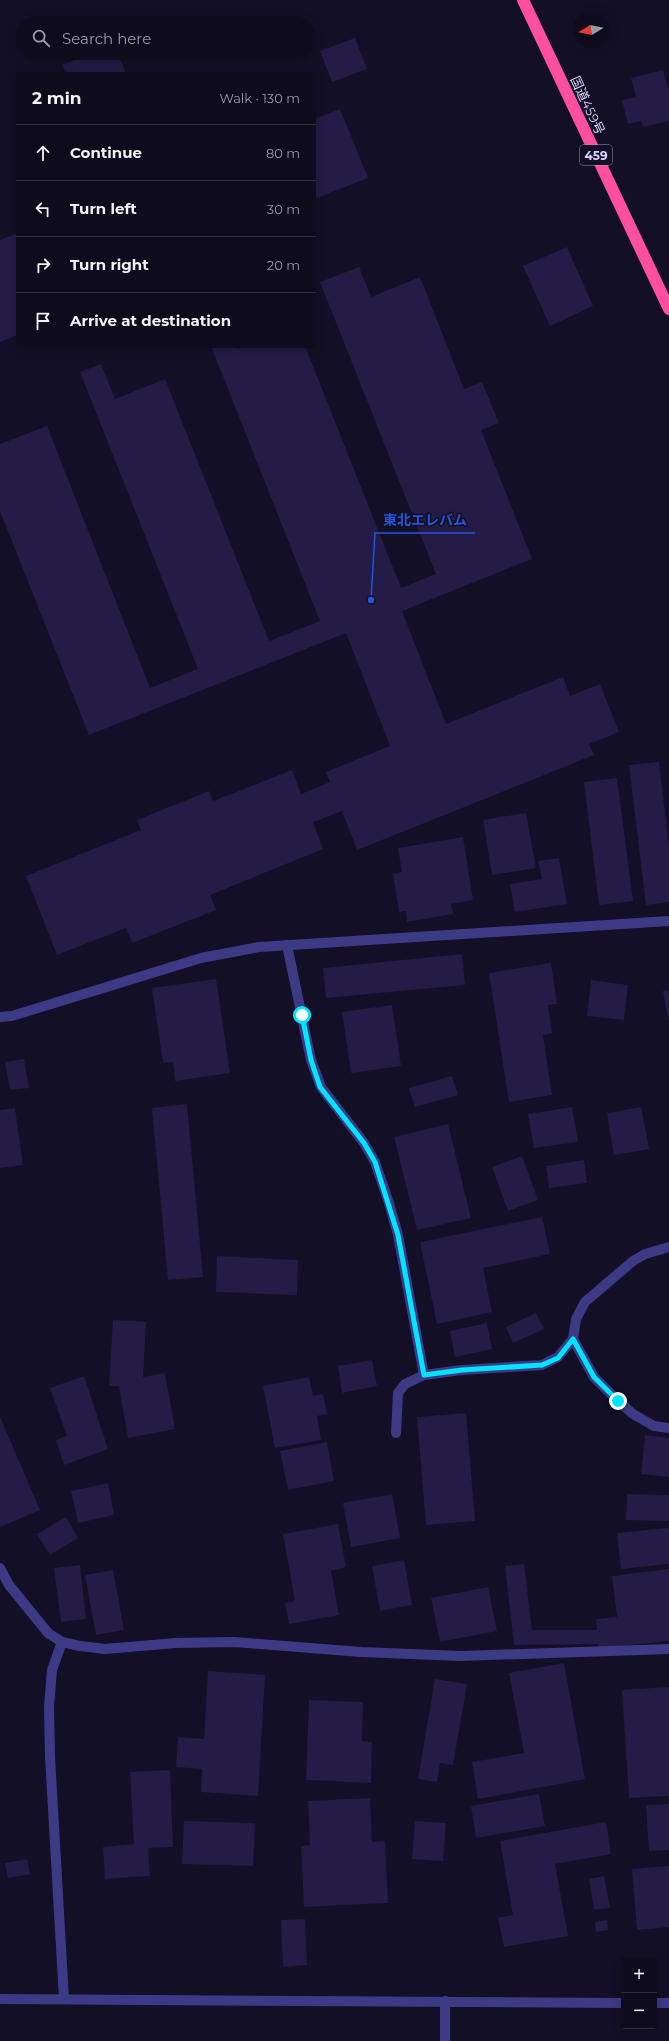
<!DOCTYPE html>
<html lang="en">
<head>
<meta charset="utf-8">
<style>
  :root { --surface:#0e0b1c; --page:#171425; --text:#f1f3f6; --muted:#9b9ba3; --line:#2e2b3b }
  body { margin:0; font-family:Montserrat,"Noto Sans JP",sans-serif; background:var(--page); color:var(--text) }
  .controls { position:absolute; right:12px; bottom:12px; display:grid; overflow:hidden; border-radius:4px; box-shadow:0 2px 10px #0003 }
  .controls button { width:36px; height:36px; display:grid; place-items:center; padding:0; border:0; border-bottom:1px solid var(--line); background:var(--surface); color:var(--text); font:20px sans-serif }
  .compass { position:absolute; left:573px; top:12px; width:36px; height:36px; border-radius:50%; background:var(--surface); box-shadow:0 2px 10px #0003; rotate:260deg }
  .stop { position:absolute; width:12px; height:12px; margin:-9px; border:3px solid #00e5ff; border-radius:50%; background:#fff }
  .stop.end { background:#00e5ff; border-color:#fff; box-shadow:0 1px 4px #0008 }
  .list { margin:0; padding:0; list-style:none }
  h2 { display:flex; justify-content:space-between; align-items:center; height:52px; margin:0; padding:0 16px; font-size:17px }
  h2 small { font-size:13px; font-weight:400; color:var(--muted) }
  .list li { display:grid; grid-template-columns:26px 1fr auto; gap:12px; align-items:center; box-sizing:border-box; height:56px; padding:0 16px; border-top:1px solid var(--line) }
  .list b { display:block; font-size:15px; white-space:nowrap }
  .list em { font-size:13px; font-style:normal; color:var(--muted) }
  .icon { flex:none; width:22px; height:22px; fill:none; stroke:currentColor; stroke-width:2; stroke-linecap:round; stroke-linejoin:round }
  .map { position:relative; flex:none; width:669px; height:2041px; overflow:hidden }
  .search { position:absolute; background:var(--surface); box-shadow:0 2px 10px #0003; left:16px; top:16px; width:300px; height:44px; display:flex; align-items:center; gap:10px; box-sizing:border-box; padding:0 14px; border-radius:22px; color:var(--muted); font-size:15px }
  .panel { position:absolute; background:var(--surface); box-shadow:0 2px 10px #0003; left:16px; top:72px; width:300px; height:276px; border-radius:4px }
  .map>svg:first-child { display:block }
  .building { fill:#241b47 }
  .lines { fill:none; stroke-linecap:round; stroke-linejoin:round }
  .minor { stroke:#3d3a85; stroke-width:10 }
  .highway { stroke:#ff4fa3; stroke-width:12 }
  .route { stroke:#00e5ff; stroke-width:5 }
  .labels { text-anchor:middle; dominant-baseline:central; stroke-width:3.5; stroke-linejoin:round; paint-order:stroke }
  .shield { fill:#130f26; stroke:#9e99be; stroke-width:1 }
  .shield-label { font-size:12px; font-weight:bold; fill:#d9d4ff }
  .street-label { font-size:13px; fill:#d9d4ff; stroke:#130f26 }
  .leader { fill:none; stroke:#2655da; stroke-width:1.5 }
  .callout-dot { fill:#2655da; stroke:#130f26; stroke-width:1.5 }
  .callout-label { font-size:14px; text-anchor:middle; font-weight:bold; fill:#2655da; stroke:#130f26; stroke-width:3.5; stroke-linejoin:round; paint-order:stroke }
</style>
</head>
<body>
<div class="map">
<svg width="669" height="2041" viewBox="0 0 669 2041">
  <rect width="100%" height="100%" fill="#130f26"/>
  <g class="building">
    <polygon points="355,38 367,69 332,82 320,51"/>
    <polygon points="93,53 118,53 126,74 66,74 62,65"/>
    <polygon points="663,70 669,92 669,121 643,127 641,121 628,124 622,100 636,97 631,78"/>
    <polygon points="340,109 368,178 314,199 314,119"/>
    <polygon points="18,233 18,335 0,342 0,240"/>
    <polygon points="567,247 593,306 550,326 523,266"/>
    <polygon points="359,267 371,297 420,277 464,389 482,382 499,423 481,430 532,559 402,611 446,724 563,677 570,696 600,684 619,732 589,744 594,755 357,850 342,811 313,822 323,849 210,895 216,910 132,943 126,928 57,955 26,876 141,830 137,820 209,791 213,801 292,770 301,794 330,782 326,772 390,746 346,633 89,735 0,511 0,444 47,426 150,688 198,669 80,372 101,364 115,399 165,379 269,641 320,621 211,346 237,346 238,349 247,346 305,346 401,588 436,574 320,282"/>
    <polygon points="659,762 669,848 669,902 646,905 629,765"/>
    <polygon points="617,778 633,901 599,905 584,782"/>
    <polygon points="526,813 536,868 492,875 483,820"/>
    <polygon points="463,837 473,900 451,904 453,914 407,922 406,911 399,912 393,874 402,872 398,848"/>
    <polygon points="559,858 567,904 515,912 510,884 542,879 538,861"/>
    <polygon points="462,954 465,985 326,998 323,968"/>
    <polygon points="551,963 557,1004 548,1005 552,1033 543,1035 552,1095 509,1102 489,973"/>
    <polygon points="216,979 230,1073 175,1081 173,1062 163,1063 152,988"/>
    <polygon points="591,980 628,985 624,1020 587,1016"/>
    <polygon points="669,990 669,1018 668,1018 663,991"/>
    <polygon points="392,1005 401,1066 351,1073 342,1012"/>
    <polygon points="24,1059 29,1088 10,1090 5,1062"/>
    <polygon points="452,1076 458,1095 415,1107 409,1088"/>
    <polygon points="187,1104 203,1277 168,1280 152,1108"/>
    <polygon points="572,1107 578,1142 534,1148 528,1114"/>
    <polygon points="641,1107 649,1149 614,1155 607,1113"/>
    <polygon points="15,1108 23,1165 0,1168 0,1110"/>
    <polygon points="448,1124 471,1218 417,1230 394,1137"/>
    <polygon points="522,1156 538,1200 508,1211 492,1167"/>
    <polygon points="584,1160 587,1183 549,1188 546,1166"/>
    <polygon points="542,1217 550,1254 483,1268 492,1312 437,1324 420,1242"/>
    <polygon points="217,1256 298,1260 297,1295 216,1292"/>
    <polygon points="536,1313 544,1329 513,1343 506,1327"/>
    <polygon points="113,1320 146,1322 143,1377 165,1373 175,1429 128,1438 119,1386 109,1386"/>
    <polygon points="487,1323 492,1349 455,1357 450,1331"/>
    <polygon points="372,1360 377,1386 342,1393 338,1366"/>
    <polygon points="84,1376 108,1449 64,1465 56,1440 67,1436 50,1388"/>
    <polygon points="309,1377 313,1396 323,1394 327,1414 317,1416 321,1440 275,1448 263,1386"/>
    <polygon points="466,1413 475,1521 426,1525 417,1417"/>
    <polygon points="0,1417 40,1510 0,1527"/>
    <polygon points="645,1435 669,1438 669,1477 641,1474"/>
    <polygon points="327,1442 334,1481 288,1490 280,1451"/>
    <polygon points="108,1483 114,1515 78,1523 71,1491"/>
    <polygon points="392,1494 400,1538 351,1547 343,1503"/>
    <polygon points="627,1494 669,1495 669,1521 626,1520"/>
    <polygon points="66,1517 78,1538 50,1555 37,1534"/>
    <polygon points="338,1524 346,1567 331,1571 339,1615 289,1624 285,1603 295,1601 283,1534"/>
    <polygon points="669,1528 669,1564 621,1569 617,1533"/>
    <polygon points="404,1560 412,1605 380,1611 372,1566"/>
    <polygon points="524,1564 532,1630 597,1630 596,1619 617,1617 612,1576 669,1569 669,1641 599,1648 599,1644 514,1645 505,1566"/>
    <polygon points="80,1565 86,1619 61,1622 54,1568"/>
    <polygon points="113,1570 124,1630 96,1635 85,1575"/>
    <polygon points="488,1587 497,1631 440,1642 431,1598"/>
    <polygon points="564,1663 585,1779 478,1799 472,1762 524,1753 509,1673"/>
    <polygon points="208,1671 265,1675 258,1796 201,1792 202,1769 176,1767 178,1737 204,1739"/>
    <polygon points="435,1679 467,1684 453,1765 440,1763 437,1782 418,1779"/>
    <polygon points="669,1687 669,1796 629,1798 622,1690"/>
    <polygon points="309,1700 363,1702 362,1741 372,1742 371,1783 306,1780"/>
    <polygon points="170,1770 173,1847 148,1848 150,1876 105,1879 103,1847 134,1844 130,1772"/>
    <polygon points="539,1794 545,1826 476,1838 471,1806"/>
    <polygon points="370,1798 372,1842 385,1841 388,1903 304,1907 301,1846 310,1845 308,1801"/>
    <polygon points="669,1804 669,1850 649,1851 646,1805"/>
    <polygon points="184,1821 255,1823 253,1866 182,1864"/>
    <polygon points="415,1821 446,1823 443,1861 412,1859"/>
    <polygon points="606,1822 611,1854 555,1864 568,1936 504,1947 498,1918 513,1915 500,1841"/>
    <polygon points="27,1859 30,1874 8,1878 5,1863"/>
    <polygon points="669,1866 669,1927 637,1930 632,1869"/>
    <polygon points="604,1876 610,1908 594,1910 589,1879"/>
    <polygon points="305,1919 307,1965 283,1967 281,1920"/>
    <polygon points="607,1920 608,1930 596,1932 595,1922"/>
  </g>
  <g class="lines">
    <g class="minor">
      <polyline points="287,945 311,1060 321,1087 364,1143 375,1162 389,1203 398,1235 424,1375"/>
      <polyline points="0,1017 12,1016 201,958 259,947 669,921"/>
      <polyline points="573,1339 594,1377 618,1401 633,1414 654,1426 669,1428"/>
      <polyline points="396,1433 398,1393 405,1384 424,1375 462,1370 542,1365 558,1357 573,1339 576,1319 585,1302 633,1261 645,1254 669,1247"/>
      <polyline points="0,1568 9,1585 48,1633 62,1642 80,1646 105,1649 176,1643 234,1642 361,1652 461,1656 669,1649"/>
      <polyline points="62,1642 52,1670 49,1707 50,1757 64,1999"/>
      <polyline points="0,1999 624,2003"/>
      <polyline points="445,2001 445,2041"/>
      <polyline points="654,2003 669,2003"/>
    </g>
    <polyline class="highway" points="523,0 669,309"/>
  </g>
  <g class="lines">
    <polyline class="route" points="302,1015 311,1060 320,1087 364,1143 375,1162 398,1235 424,1375 462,1370 542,1365 558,1358 573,1339 594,1377 618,1401"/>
  </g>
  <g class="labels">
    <rect class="shield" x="580" y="145" width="32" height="20" rx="3"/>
    <g class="shield-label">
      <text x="596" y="155">459</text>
    </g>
    <g class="street-label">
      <text transform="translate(588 105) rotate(65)">国道459号</text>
    </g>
  </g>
  <path class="leader" d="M371 600L375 533H475"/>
  <circle class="callout-dot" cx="371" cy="600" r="4"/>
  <g class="callout-label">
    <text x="425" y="525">東北エレバム</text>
  </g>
</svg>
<div class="controls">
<button>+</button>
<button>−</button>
</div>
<svg class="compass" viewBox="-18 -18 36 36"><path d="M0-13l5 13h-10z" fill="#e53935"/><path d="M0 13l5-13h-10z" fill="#9b9ba3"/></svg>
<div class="stop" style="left:302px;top:1015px"></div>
<div class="stop end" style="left:618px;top:1401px"></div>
<div class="search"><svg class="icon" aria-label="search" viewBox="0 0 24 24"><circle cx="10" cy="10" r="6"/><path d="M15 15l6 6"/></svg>Search here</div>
<section class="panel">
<h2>2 min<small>Walk · 130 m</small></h2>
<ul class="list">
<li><svg class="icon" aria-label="ahead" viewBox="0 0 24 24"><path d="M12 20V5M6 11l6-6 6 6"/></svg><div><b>Continue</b></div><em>80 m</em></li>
<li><svg class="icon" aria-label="left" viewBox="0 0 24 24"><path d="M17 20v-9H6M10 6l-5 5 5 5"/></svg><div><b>Turn left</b></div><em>30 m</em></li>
<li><svg class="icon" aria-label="right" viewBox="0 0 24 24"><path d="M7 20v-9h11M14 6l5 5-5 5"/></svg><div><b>Turn right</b></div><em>20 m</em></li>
<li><svg class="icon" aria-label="arrive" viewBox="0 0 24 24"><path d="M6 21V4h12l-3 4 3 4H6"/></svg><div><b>Arrive at destination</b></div></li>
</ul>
</section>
</div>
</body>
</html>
